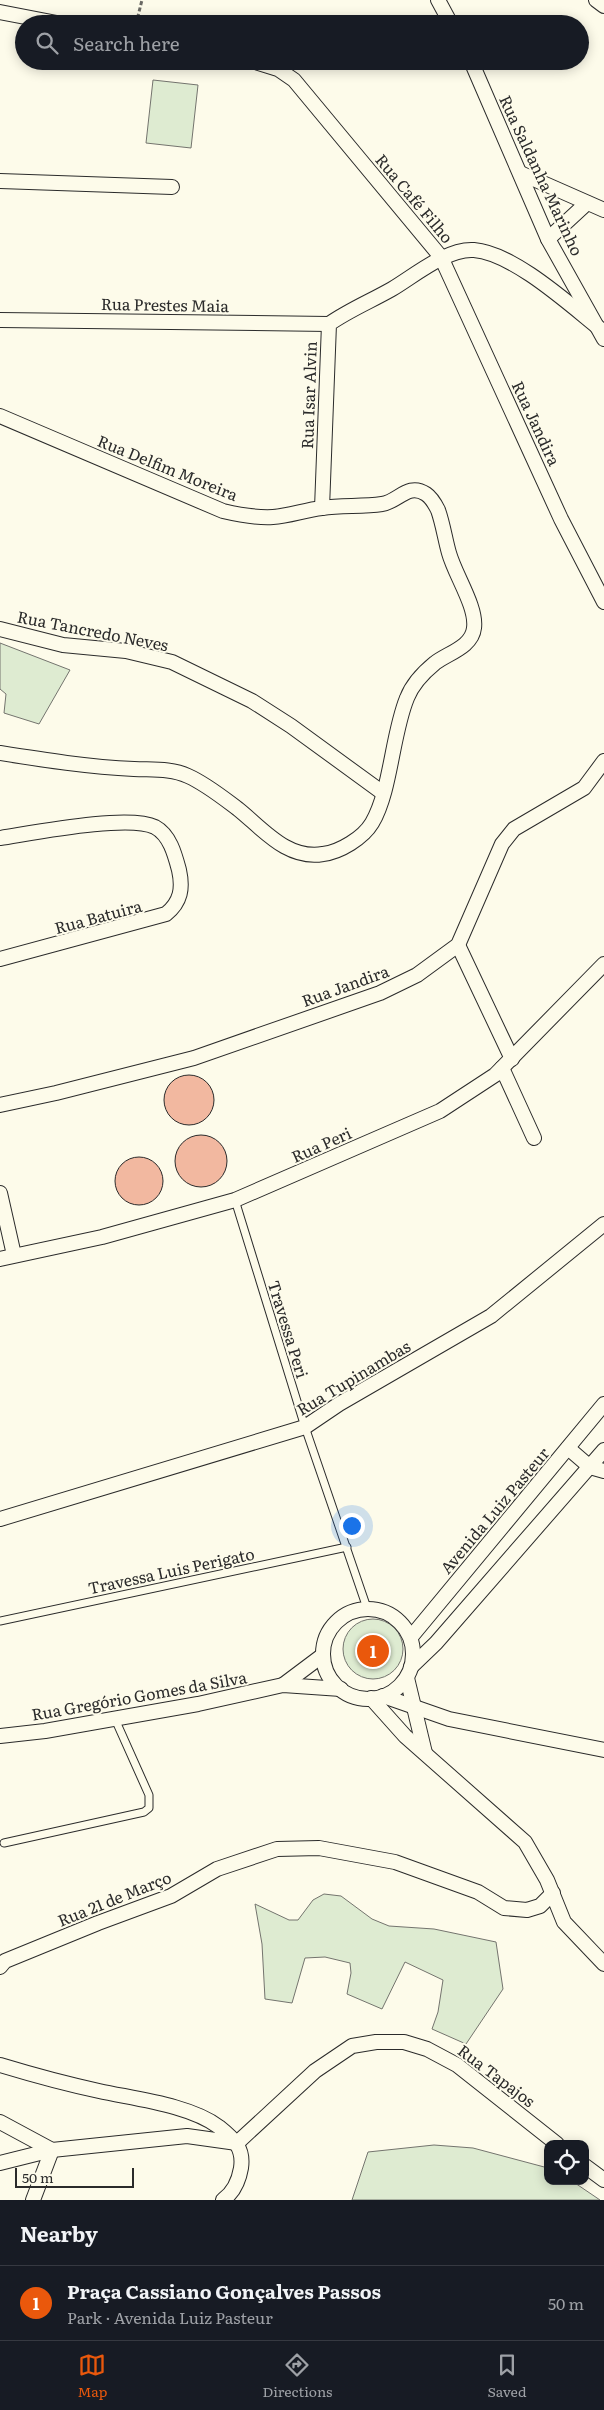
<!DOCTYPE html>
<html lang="en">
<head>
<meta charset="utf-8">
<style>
  :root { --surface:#171b24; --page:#242831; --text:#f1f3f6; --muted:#9ea1a6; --line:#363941; --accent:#ea580c }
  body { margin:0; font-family:Literata,serif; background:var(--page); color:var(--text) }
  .controls { position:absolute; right:15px; bottom:15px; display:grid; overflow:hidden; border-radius:10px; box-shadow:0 2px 12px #0003 }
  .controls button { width:45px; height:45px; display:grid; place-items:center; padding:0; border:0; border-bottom:1px solid var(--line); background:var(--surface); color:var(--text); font:25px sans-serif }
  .scale { position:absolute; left:15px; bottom:12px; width:119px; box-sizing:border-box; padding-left:5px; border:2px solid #2b2b2b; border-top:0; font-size:14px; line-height:18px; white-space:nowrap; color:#2b2b2b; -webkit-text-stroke:4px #fdfbea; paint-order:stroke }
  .you { position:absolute; left:351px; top:1525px; width:18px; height:18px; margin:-12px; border:4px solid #fff; border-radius:50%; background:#1a73e8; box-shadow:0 0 0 8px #1a73e833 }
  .badge { display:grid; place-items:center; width:32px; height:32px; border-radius:50%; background:var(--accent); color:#fff; font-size:16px; font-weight:700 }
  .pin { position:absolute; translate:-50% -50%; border:2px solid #fff; box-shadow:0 1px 5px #0006 }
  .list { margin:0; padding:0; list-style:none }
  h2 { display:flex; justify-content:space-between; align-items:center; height:65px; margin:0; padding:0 20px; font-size:21px }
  h2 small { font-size:16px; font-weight:400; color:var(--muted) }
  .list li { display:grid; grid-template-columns:32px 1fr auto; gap:15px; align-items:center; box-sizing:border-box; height:75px; padding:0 20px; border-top:1px solid var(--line) }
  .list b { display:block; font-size:19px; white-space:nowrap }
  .list p { margin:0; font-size:16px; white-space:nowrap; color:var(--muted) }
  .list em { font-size:16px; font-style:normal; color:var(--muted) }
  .icon { flex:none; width:28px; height:28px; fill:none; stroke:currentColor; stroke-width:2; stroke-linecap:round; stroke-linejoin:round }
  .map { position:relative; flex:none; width:604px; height:2200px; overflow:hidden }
  .search { position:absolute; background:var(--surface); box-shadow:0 2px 12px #0003; left:15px; right:15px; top:15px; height:55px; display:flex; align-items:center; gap:12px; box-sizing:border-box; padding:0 18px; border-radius:28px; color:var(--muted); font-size:19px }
  .sheet { height:140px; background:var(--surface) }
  nav { display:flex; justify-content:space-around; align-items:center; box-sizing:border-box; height:70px; border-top:1px solid var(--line); background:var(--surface); font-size:14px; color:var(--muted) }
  nav a { display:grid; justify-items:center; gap:2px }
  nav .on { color:var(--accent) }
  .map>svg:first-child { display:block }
  .green { fill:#deebd1; stroke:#74746e }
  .building { fill:#f2b8a0; stroke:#2b2b2b }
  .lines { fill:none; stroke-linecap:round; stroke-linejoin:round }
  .lane-casing { stroke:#2b2b2b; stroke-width:9 }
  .street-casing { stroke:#2b2b2b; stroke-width:16 }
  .path { stroke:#6a6964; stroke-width:3; stroke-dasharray:4 2.5; stroke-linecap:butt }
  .lane { stroke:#fdfbea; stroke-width:7 }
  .street { stroke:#fdfbea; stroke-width:14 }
  .labels { text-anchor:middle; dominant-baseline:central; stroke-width:4; stroke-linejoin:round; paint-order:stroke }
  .street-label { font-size:16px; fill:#2b2b2b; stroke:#fdfbea }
</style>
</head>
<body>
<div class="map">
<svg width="604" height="2200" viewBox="0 0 604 2200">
  <rect width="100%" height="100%" fill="#fdfbea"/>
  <g class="green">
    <polygon points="153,80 198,85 191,148 146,143"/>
    <polygon points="0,643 70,670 39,724 4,713 6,694 0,689"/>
    <circle cx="373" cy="1649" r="30"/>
    <polygon points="324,1894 341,1896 372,1919 389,1926 434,1929 496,1942 503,1989 466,2044 432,2029 438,2012 443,1980 405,1962 382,2009 347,1994 351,1973 350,1963 325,1957 305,1958 292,2003 265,1999 262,1944 255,1904 289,1920 298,1920 313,1900"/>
    <polygon points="434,2145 473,2148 548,2168 548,2181 572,2181 600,2200 352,2200 368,2152"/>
  </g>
  <g class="building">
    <circle cx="189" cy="1100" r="25"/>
    <circle cx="201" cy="1161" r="26"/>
    <circle cx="139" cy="1181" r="24"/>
  </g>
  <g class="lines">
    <g class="lane-casing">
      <g id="lane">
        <polyline points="235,1200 305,1427 367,1608"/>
        <polyline points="0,1621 347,1547"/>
        <polyline points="4,1843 144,1812 149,1808 149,1795 115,1719"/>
      </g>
    </g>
    <g class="street-casing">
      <g id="street">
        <polyline points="438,0 451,24"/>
        <polyline points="596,0 604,6"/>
        <polyline points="0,12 62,24"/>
        <polyline points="252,61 278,69 294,80 441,257 561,519 604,602"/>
        <polyline points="471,61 548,239 604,339"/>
        <polyline points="520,173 604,210"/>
        <polyline points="0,181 172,187"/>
        <polyline points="548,239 587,203"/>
        <polyline points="0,320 329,324"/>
        <path d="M0,416L223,511C240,515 256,518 273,517C289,516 305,510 322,508C342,505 362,507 382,504C398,502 408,482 426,494C432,498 435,504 438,510C443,524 445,539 449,553C455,575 477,607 474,628C472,647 448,653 435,663C424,672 412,685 407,698C392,734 391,791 372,823C363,838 340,852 323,854C287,860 263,829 238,809C222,797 206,784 188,776C171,768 152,770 134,769C89,767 44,760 0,753"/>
        <path d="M322,508L329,324C349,310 371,301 392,289C414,276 447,248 474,250C513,253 569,304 599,328"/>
        <polyline points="0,629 63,645 126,651 172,662 252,701 291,726 383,793"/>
        <path d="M0,838C33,833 128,814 155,827C170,835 175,855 179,870C183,888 181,902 166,914L0,959"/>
        <polyline points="458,945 512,1059"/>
        <polyline points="502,1068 534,1138"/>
        <polyline points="0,1105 56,1093 194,1058 380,993 417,975 458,945 502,844 514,829 584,788 604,761"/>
        <polyline points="0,1193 14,1255"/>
        <polyline points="0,1259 102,1237 235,1200 440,1111 495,1075 604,964"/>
        <polyline points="568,1448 590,1467 604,1471"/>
        <polyline points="0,1519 305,1427 339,1404 491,1316 604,1224"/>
        <circle cx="368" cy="1654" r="45"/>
        <polyline points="411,1637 604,1404"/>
        <polyline points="411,1667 436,1643 604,1450"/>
        <polyline points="407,1678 425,1753"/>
        <polyline points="283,1685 323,1655"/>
        <polyline points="383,1696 449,1719 604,1750"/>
        <polyline points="371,1698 405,1736 525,1842 547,1880 564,1922 604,1964"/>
        <polyline points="0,1736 45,1731 198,1704 283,1685 341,1689"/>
        <polyline points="0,1967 5,1961 98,1923 171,1896 217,1869 277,1849 319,1848 395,1862 478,1892 504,1908 527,1910 540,1906 553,1893"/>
        <path d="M0,2065C33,2075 66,2084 99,2091C135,2099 190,2105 219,2127C234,2139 244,2148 241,2168C239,2180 234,2192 223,2200"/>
        <polyline points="0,2122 52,2150"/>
        <polyline points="237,2143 315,2071 352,2046 376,2042 404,2042 427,2049 457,2065 557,2144"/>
        <polyline points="0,2163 52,2150 187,2136 237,2143"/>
        <polyline points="585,2166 604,2180"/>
        <polyline points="33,2200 52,2150"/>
      </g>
    </g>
    <polyline class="path" points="136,24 142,0"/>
    <use href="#lane" class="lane"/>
    <use href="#street" class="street"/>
  </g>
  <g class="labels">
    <g class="street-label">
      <text transform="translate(542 175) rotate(65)">Rua Saldanha Marinho</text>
      <text transform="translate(415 198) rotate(50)">Rua Café Filho</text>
      <text transform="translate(165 304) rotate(1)">Rua Prestes Maia</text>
      <text transform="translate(308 395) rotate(-88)">Rua Isar Alvin</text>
      <text transform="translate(537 423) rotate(65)">Rua Jandira</text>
      <text transform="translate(168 467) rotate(22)">Rua Delfim Moreira</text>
      <text transform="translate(93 630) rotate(11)">Rua Tancredo Neves</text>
      <text transform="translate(98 916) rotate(-15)">Rua Batuira</text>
      <text transform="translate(345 985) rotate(-20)">Rua Jandira</text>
      <text transform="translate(321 1144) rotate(-24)">Rua Peri</text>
      <text transform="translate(289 1329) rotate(73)">Travessa Peri</text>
      <text transform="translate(353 1377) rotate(-31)">Rua Tupinambas</text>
      <text transform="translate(494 1510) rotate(-50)">Avenida Luiz Pasteur</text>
      <text transform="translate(171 1570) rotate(-12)">Travessa Luis Perigato</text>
      <text transform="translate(139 1695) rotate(-10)">Rua Gregório Gomes da Silva</text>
      <text transform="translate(114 1898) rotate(-22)">Rua 21 de Março</text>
      <text transform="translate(497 2075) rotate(37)">Rua Tapajos</text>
    </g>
  </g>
</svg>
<div class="controls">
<button><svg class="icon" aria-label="locate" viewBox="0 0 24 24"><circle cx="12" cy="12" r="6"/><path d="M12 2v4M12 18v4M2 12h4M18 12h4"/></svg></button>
</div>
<div class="scale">50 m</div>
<div class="you"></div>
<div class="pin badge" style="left:373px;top:1651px">1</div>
<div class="search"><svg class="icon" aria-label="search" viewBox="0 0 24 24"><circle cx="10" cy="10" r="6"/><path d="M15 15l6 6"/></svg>Search here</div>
</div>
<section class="sheet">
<h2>Nearby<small></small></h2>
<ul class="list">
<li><span class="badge">1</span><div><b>Praça Cassiano Gonçalves Passos</b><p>Park · Avenida Luiz Pasteur</p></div><em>50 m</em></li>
</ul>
</section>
<nav>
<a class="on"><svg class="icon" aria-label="map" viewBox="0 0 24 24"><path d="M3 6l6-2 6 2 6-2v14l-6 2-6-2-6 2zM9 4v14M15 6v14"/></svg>Map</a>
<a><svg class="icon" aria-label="directions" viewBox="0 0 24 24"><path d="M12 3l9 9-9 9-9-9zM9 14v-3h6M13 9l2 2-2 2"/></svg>Directions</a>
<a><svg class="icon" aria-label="saved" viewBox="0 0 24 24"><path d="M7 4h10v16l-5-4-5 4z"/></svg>Saved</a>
</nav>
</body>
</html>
